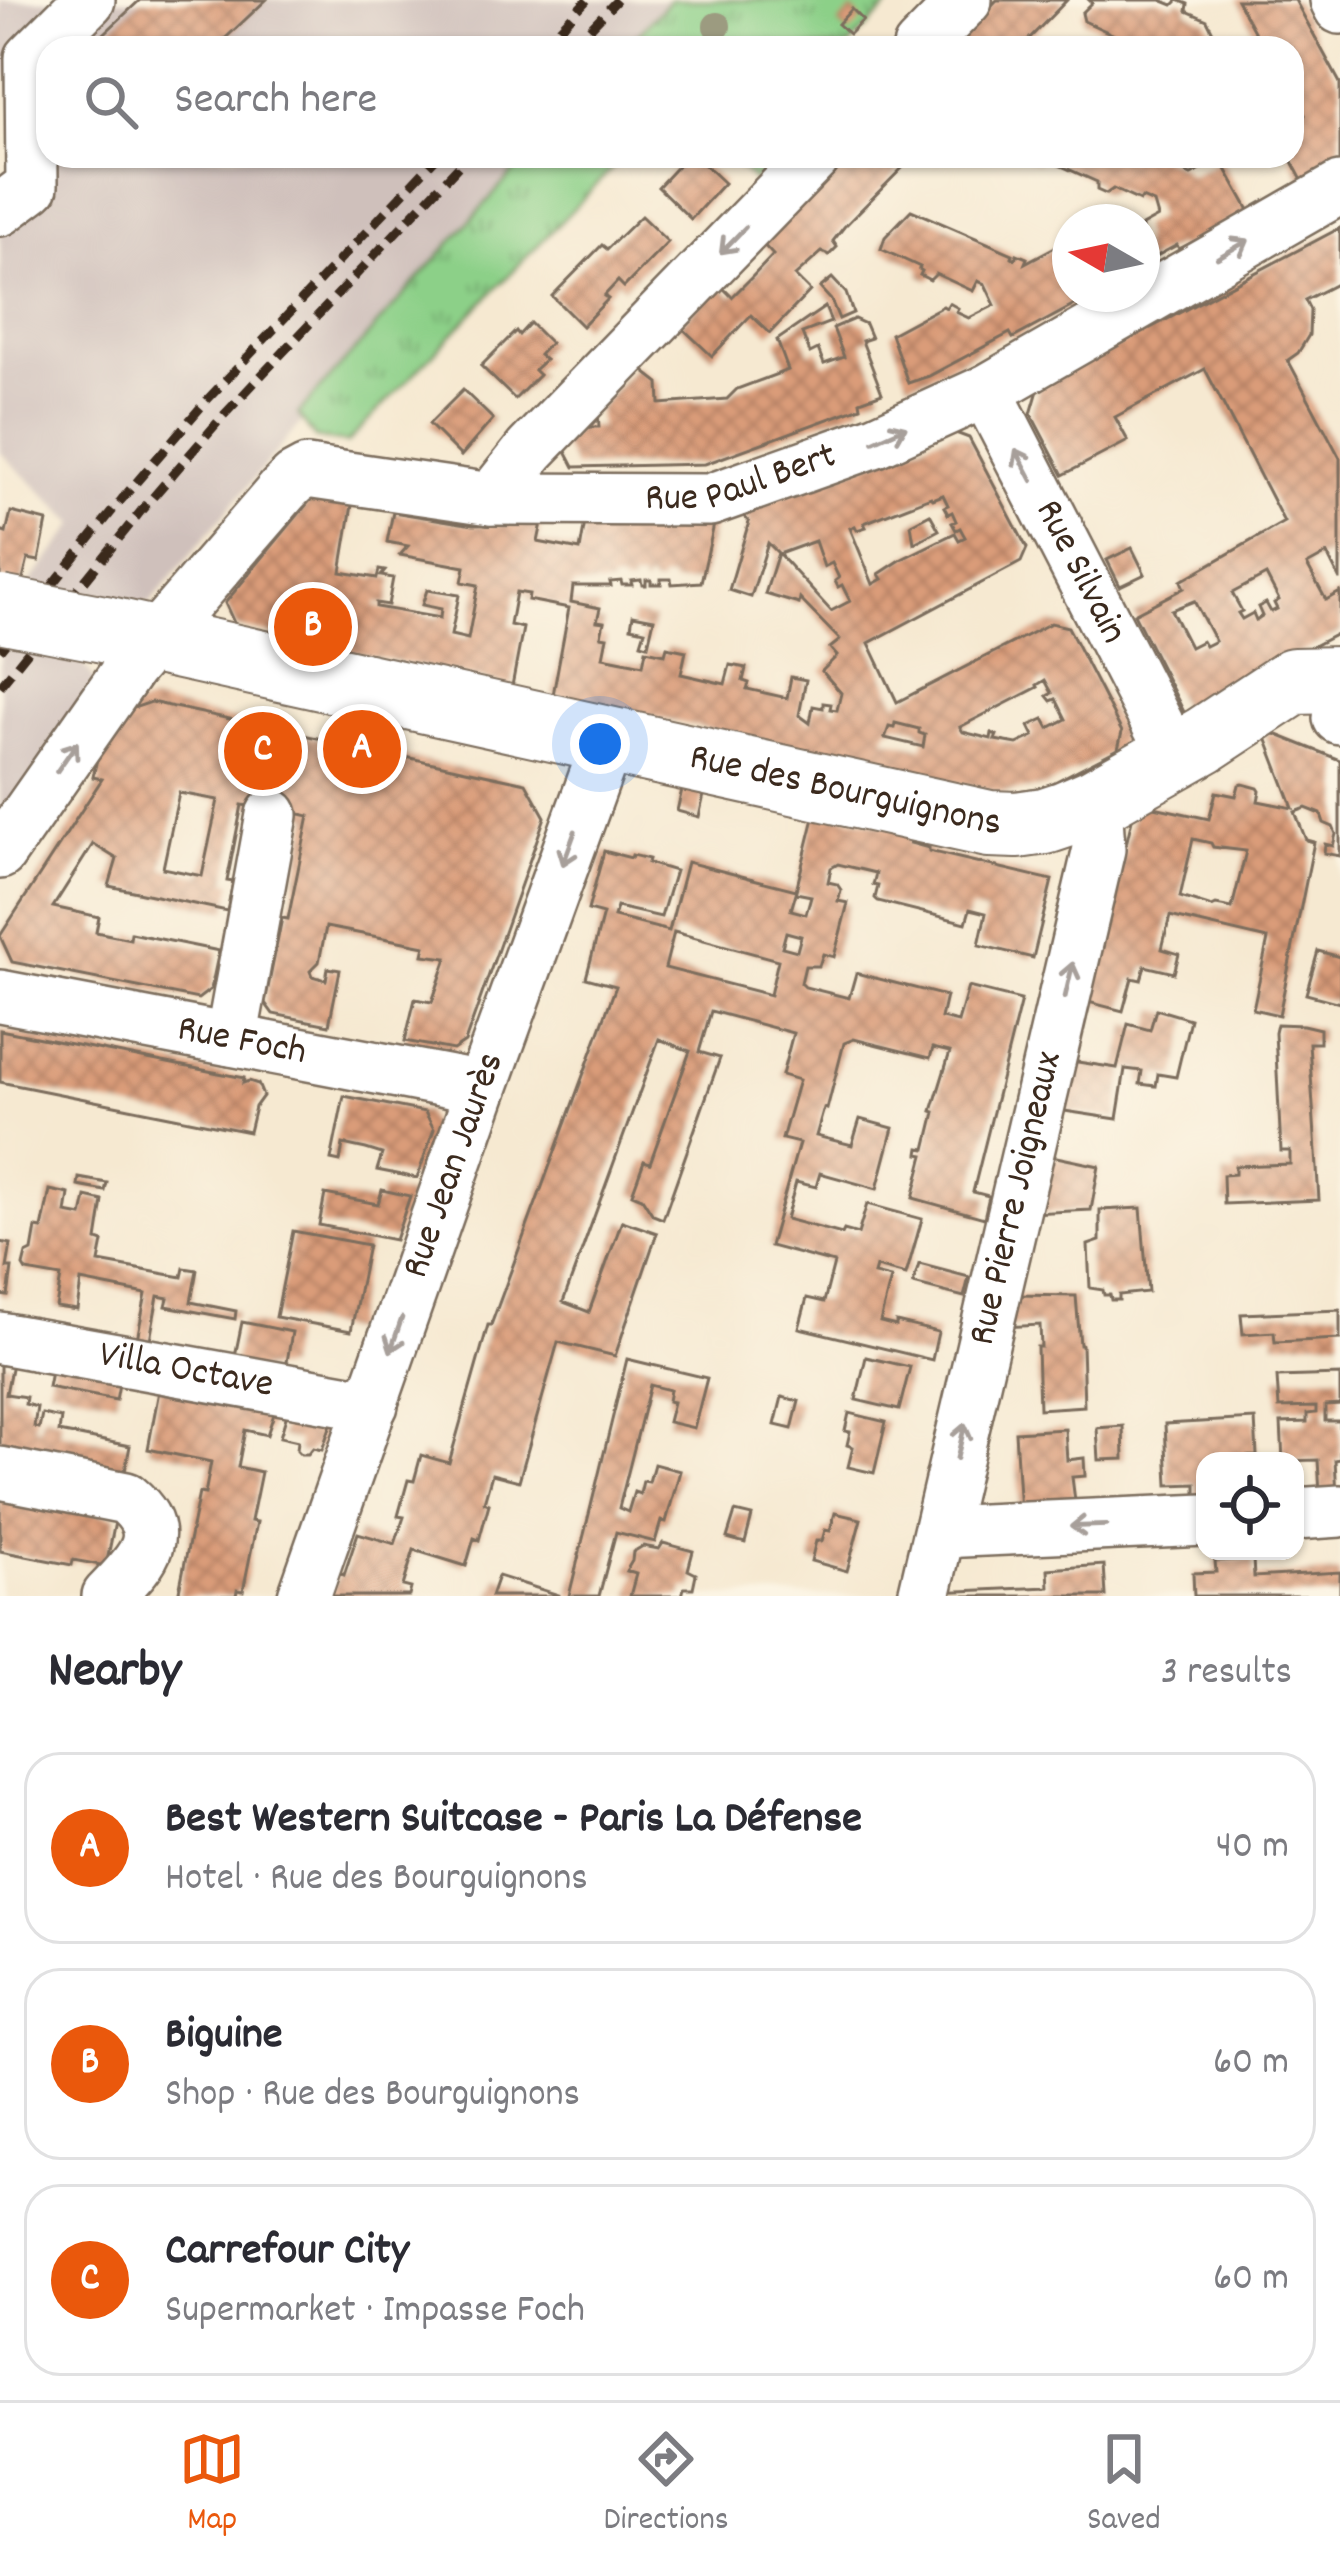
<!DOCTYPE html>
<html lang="en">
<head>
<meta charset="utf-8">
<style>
  :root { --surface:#fff; --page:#f7f7f7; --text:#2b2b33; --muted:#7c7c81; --line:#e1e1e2; --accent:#ea580c }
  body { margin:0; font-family:Dekko,sans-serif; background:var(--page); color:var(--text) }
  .controls { position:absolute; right:36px; bottom:36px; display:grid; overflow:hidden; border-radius:24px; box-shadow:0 3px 9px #0004 }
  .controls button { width:108px; height:108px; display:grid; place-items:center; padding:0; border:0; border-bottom:3px solid var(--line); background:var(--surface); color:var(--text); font:60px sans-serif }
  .compass { position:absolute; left:1052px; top:204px; width:108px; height:108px; border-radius:50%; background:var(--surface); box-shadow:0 3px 9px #0004; rotate:279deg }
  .you { position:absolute; left:600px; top:744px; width:42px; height:42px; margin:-30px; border:9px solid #fff; border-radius:50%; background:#1a73e8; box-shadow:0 0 0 18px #1a73e833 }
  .badge { display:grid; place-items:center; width:78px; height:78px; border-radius:50%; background:var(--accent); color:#fff; font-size:39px; font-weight:700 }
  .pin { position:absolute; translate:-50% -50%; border:6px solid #fff; box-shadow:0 3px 12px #0006 }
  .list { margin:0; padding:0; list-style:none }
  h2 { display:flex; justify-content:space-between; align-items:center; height:156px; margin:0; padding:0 48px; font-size:51px }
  h2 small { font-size:39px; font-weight:400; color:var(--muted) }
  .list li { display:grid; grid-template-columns:78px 1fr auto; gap:36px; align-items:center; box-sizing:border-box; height:192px; margin:0 24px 24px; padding:0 24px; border:3px solid var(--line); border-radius:36px }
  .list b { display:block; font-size:45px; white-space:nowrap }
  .list p { margin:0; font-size:39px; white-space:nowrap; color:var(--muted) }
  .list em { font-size:39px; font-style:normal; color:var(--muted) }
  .icon { flex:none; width:66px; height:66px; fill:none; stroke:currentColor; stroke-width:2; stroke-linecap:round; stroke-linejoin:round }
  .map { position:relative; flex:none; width:1340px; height:1596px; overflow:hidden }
  .search { position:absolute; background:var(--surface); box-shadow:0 3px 9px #0004; left:36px; right:36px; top:36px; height:132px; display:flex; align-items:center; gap:30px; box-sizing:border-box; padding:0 42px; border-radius:36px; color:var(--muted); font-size:45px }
  .sheet { height:804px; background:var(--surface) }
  nav { display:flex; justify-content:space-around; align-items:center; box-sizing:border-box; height:168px; border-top:3px solid var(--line); background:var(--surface); font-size:33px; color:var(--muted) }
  nav a { display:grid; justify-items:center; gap:6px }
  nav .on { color:var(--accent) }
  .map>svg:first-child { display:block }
  .railway { fill:#cfc0bb }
  .park { fill:url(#park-tufts); stroke:#647d53; stroke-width:3 }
  .building { fill:url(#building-cross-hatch); fill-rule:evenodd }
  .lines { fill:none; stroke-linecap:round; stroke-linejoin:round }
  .minor-casing { stroke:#7c6d5d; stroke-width:56 }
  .major-casing { stroke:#7c6d5d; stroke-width:70 }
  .minor { stroke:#fff; stroke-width:51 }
  .major { stroke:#fff; stroke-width:66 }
  .rail { stroke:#3b2a1e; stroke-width:9; stroke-dasharray:18 9; stroke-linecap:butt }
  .major-bridge-casing { stroke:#7c6d5d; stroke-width:70; stroke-linecap:butt }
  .major-bridge { stroke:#fff; stroke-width:66 }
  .tree { fill:#9c9b80 }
  .oneway { stroke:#a79f9a }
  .labels { text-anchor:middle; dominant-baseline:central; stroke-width:12; stroke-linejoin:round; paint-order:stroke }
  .street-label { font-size:39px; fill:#3b2a1e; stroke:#fcf5e5 }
</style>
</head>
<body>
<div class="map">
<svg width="1340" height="1596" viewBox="0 0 1340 1596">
  <defs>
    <pattern id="park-tufts" width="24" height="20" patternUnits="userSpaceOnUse" patternTransform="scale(3)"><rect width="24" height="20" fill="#8cd088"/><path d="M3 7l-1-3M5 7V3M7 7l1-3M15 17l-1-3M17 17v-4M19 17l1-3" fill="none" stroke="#74a96f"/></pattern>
    <pattern id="building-cross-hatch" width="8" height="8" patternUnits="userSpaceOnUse" patternTransform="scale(3)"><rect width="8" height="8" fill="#da9c79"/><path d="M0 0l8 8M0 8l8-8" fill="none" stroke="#b27f63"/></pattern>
  </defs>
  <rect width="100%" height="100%" fill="#fcf5e5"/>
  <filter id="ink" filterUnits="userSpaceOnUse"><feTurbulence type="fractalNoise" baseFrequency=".00833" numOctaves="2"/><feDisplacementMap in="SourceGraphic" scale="24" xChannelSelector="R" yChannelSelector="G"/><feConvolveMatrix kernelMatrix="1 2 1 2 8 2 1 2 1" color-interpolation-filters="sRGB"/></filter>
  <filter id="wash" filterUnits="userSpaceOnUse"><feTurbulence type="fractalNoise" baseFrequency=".004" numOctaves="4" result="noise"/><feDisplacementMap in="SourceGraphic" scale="48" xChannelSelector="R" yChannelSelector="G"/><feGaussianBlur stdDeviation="2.7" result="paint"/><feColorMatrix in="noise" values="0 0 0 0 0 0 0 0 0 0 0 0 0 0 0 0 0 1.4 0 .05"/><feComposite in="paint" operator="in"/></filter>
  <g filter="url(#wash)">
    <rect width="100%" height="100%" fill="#f6e9d1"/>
    <g class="railway">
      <polygon points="0,0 670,0 625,48 48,48 48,156 528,156 299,413 303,420 150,603 132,607 28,586 76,524 0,452 0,177 16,164 9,78 0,66"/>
      <polygon points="0,643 82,661 101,690 0,821"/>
    </g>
    <g class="park">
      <polygon points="670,0 895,0 847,48 625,48"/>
      <polygon points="528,156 624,156 347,443 315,438 298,414"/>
      <polygon points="727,156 778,156 754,181"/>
    </g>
    <g id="blocks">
      <g class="building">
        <polygon points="140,0 266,0 215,48 89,48"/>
        <polygon points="997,0 1067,0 1020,48 950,48"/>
        <polygon points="1089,0 1161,0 1173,5 1178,0 1188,4 1187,11 1207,20 1221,48 1143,48 1084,21 1082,13 1092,3"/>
        <polygon points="1237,0 1295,0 1340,83 1340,164 1304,184 1289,156 1292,156 1292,122 1295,120 1299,125 1305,115 1296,98 1292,96 1292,48 1263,48"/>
        <polygon points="852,9 863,20 849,34 838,24"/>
        <polygon points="687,156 695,156 724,183 691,219 658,187"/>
        <polygon points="844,156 914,156 844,227 833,241 837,247 829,255 822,252 795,276 810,291 770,333 751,315 712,356 679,325 719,284 732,297 753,276 773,255 761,242"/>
        <polygon points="1029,156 1158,156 1184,168 1183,171 1191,175 1221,160 1250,212 1179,249 1177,245 1142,264 1142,226 1158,217 1154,203 1142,198 1140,201 1113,189 1106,194 1097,190 1097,182 1041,157 1037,163 1027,159"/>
        <polygon points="911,210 1013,254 1012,257 1015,259 1017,254 1027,258 1025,263 1070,239 1070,294 1080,294 1082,301 1013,338 1010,333 929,376 908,383 891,334 943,306 946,308 949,303 958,308 956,312 969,318 995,305 985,284 978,281 973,291 936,274 930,280 920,275 922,271 919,269 920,267 881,249 885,237"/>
        <polygon points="641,216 668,242 624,287 618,281 604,296 608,299 582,326 552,296 602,245 607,249"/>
        <path d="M1340,228V282L1305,300L1310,310L1309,335L1298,353L1288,360L1340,458V580L1327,554L1307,565L1326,600L1340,592V632L1185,714L1134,614L1184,588L1181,581L1284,522L1205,369L1115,417L1128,441L1063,475L1031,414L1039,387ZM1266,575L1279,600L1274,603L1277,609L1271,612L1266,603L1258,607L1262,616L1256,620L1253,613L1242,619L1238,613L1242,611L1232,593ZM1194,601L1215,641L1205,646L1202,641L1190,647L1171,610Z"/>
        <polygon points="832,278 846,293 853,313 839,319 831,300 820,288"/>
        <polygon points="825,307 831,322 802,333 810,353 818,349 824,364 844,357 833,328 854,319 865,324 871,338 862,341 882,393 860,401 861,407 705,464 574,467 562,444 578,427 599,427 598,409 636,365 659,383 660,404 727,399 737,389 788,370 777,340"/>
        <polygon points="530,323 550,343 539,355 545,360 534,370 539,375 515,399 481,366 516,331 519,335"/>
        <polygon points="463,390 493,419 461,456 429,424"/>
        <path d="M953,432L969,438L1027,548L1021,562L869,643L897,702L1051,623L1068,627L1122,732L1118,749L1045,787L1001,793L553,695L569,608L528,600L529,594L516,592L510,625L523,628L512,686L236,627L225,603L312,498L352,505L341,572L377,578L379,570L385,571L381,576L393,578L388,605L376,603V607L440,618L441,609L422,605L427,590L459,595L451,635L468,639L478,585L462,582L465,567L400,555L408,546L387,542L393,512L473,525L542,523L538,542L580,550L585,522L715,520L701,582L672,584L671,579H661V584H651V580H646V585H642L641,580L631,581L632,585H622L621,581L610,582L611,586H573L571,602L600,608L597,621L604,622L601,636L607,637L603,657L643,665L646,650L665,654L667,647L686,651L681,674L725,684L730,665L746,668L743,681L749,683L747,689L787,698L791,677L806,680L799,715L810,723L813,706L823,708V703L831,704L830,709L837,710L841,693L822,671L837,656L830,648L840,640L800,599L799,604L765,594L778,553L768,543L751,597L729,590L749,522L739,511ZM943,495L948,505L944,507L948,514L952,512L956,521L952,523L956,530L960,528L965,537L959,540L955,533L902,559L879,574L882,579L873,584L850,528L855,526L857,530L866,527L864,523L931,497L933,499ZM815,541L824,567L832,563L839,578L835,581L838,587L842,585L850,601L831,611L779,554ZM1045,680L1052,693L1047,696L1051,701L1056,699L1066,719L1049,728L1044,719L1029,726L1034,736L1017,744L995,740L997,735L992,733L991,739L963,732L960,727L1038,687L1037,685ZM895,723L919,729V733L925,735L923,747L885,738L889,727L894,728Z"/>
        <polygon points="11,512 47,521 39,561 28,559 22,584 0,579 0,531 6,533"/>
        <polygon points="930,514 939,530 914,543 911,524"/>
        <polygon points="1132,548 1145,574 1120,586 1107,560"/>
        <polygon points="633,615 654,619 648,645 641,643 645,630 631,627"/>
        <path d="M151,702L526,783L545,817L465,1042L453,1050L405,1041L415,999L432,1002L447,958L423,955L425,946L326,927L319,962L310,971L312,976L326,980L328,968L340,970L329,1025L273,1014L265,1003L282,918L288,919L309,816L300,814L242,805L227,881L233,882L227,911L109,886L117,859L93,844L53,907L99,917L96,932L130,939L131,933L219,951L211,989L198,999L12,962L0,936L102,779L93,777L103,731L116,714ZM179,793L218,800L202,876L163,868Z"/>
        <path d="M1270,732L1340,760V856L1324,853L1325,844L1333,846L1336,834L1333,827L1324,823L1321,814L1306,808L1295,812L1306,840L1314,842L1279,1015L1253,1009L1268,939L1170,916L1162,949L1179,954L1174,973L1145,966L1141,980L1132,978L1123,1011L1088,1002L1136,803L1209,819L1216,792L1236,796L1239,785L1243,784L1258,788L1260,791L1258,801L1293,808L1265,735ZM1193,839L1211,843L1213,847L1246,851L1232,908L1216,905L1212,907L1180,897Z"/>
        <polygon points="684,781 706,786 699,817 677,811"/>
        <path d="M816,810L913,831L910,843L929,848V851L1052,880L1033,958L979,945L986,913L970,909L966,923L878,901L875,898L878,886L873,885L876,873L838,864L831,868L828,882L837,884L841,890L838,901L848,903L834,957L823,954L819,966H805L801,983L805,987L849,998L856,973L946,996L941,1018L958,1022L968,987L1021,1000L973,1192L989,1196L984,1218L913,1198L924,1155L919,1154L920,1148L926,1149L935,1112L932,1111L950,1052L933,1048L930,1058L854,1039L844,1043L827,1109L824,1108L816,1136L852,1145L860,1119L893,1128L877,1189L820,1173L816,1187L796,1182L786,1219L842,1234L844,1230L858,1234L867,1204L922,1219L906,1275L876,1267L874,1274L891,1278L880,1322L896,1326V1322L938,1332L932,1360L799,1328L807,1298L824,1302L834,1263L770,1246L799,1143L782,1139L799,1080L782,1075L793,1033L711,1011L699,1052L720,1058L663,1219L653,1215L642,1198L632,1194L644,1161L650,1163L690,1051L659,1039L563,1302L589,1312L622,1221L657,1233L615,1356L558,1342L519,1481L492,1474L484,1502L489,1504L479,1540L474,1538L466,1566L414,1550L403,1586L411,1588L409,1596H331L339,1573L344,1575L358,1533L395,1544L404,1517L398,1516L408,1480L414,1481L421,1455L449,1463L488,1325H491L616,986L586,978L603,914L588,910L604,851L631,858L632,855L649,859L648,863L675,871L661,917L617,907L614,917L669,931L687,862L796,890ZM796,893L811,896L806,914L791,910ZM674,932L778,960L770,995L665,968ZM786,932L801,936L797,951L782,947Z"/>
        <polygon points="1318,951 1340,957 1340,1003 1306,994"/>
        <polygon points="1156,1009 1190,1019 1176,1077 1158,1074 1156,1086 1140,1084 1142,1071 1125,1069 1117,1119 1058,1110 1071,1061 1117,1068 1128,1024 1150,1030"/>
        <polygon points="1277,1024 1303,1025 1320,1029 1320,1043 1309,1043 1319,1200 1224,1204 1223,1175 1235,1174 1235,1166 1290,1164 1290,1151 1281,1151 1275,1033"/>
        <polygon points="0,1030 244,1078 243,1083 249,1081 258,1084 263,1096 255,1107 249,1132 0,1082"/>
        <polygon points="344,1096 425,1112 434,1129 417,1178 377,1170 382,1154 366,1149 343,1144 340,1162 331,1160"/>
        <polygon points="1047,1155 1099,1166 1091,1210 1032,1213"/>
        <polygon points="79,1178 107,1183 105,1191 78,1186"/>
        <polygon points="50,1190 69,1194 66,1213 82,1216 86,1197 103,1201 97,1240 103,1242 99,1262 182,1277 184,1268 197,1270 191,1302 236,1311 235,1319 166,1306 168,1298 158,1296 147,1356 134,1354 146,1294 81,1281 77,1310 56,1307 61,1277 26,1271 23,1266 26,1254 32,1251 36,1228 42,1229"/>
        <polygon points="382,1190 410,1196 395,1240 319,1225 325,1194 378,1204"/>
        <polygon points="1141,1208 1148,1292 1119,1295 1119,1300 1111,1300 1110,1295 1104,1295 1103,1290 1090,1288 1088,1245 1100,1241 1100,1210"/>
        <polygon points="293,1231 368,1245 351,1331 276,1317"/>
        <polygon points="0,1242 11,1244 7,1268 12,1268 8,1296 0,1295"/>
        <polygon points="919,1264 969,1277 964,1297 913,1284"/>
        <polygon points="1012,1295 1076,1296 1080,1345 1082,1345 1084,1406 1039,1409 1037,1347 1041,1347 1040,1325 1004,1327"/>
        <polygon points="1340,1310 1340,1339 1275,1342 1274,1332 1243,1334 1241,1314"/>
        <polygon points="242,1322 292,1332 286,1368 232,1371"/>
        <polygon points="54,1356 122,1368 116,1400 48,1387"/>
        <polygon points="866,1357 910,1367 899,1410 856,1400"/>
        <polygon points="627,1359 707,1378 694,1428 668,1422 673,1402 668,1401 670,1390 650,1385 619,1508 628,1512 634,1492 640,1494 643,1481 649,1482 654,1464 680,1471 666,1522 661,1521 655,1542 616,1532 599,1596 569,1596"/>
        <polygon points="0,1361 12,1363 6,1394 26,1397 25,1404 37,1407 34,1427 39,1428 42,1414 61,1418 59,1432 130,1446 124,1476 0,1452"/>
        <polygon points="162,1375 280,1396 267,1435 245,1430 238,1467 261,1472 251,1521 257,1522 243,1591 237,1590 236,1596 178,1596 199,1493 205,1494 211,1462 148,1449"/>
        <polygon points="1340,1375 1340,1405 1325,1406 1325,1421 1340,1421 1340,1459 1335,1460 1337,1495 1320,1492 1318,1460 1283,1461 1281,1423 1307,1422 1307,1414 1316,1413 1316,1407 1279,1408 1277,1377"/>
        <polygon points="782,1397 799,1401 792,1429 775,1425"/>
        <polygon points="292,1398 337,1407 322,1450 313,1448 308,1454 301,1454 297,1450 298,1441 280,1437"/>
        <polygon points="849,1413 886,1422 874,1473 848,1467 853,1447 847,1445 850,1432 845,1431"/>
        <polygon points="1255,1419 1257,1456 1219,1457 1219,1461 1205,1461 1205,1503 1196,1503 1196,1484 1168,1485 1165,1424"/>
        <polygon points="1123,1426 1124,1459 1099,1460 1097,1428"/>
        <polygon points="1065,1429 1067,1460 1084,1458 1085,1476 1072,1477 1076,1509 1020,1512 1015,1432"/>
        <polygon points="0,1488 116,1517 106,1566 73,1560 72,1565 0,1551"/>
        <polygon points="735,1512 752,1516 745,1543 727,1538"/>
        <polygon points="835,1513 861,1519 847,1571 811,1561 816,1541 822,1541 825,1530 830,1531"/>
        <polygon points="663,1543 693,1551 688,1570 696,1574 693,1588 684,1588 682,1596 630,1596 636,1574 626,1571 632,1561 633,1552 643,1546 659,1549"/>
        <polygon points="1253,1559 1254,1577 1340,1572 1340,1596 1194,1596 1193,1573 1216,1572 1215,1561"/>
        <polygon points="1104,1565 1106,1596 937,1596 938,1592 1049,1587 1048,1569"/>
        <polygon points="498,1576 559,1595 559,1596 491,1596"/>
      </g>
    </g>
  </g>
  <g filter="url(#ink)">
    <use href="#blocks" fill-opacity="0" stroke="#7c6d5d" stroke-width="3"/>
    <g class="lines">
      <g class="minor-casing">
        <g id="minor">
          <polyline points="1336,0 1340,8"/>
          <polyline points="919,48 966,0"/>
          <polyline points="0,210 32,186 31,58 89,0"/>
          <path id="s1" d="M986,391L1174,756"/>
          <polyline points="491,499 530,450 815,156"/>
          <polyline points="1339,718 1340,717"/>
          <path id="s2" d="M0,853L130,667L283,490L294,479L307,472L491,499L710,500L876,441L986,391L1340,188"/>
          <path id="s3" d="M0,996L482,1088"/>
          <polyline points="231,1040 272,815"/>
          <path id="s4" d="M0,1338L372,1405"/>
          <path d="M0,1473L126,1498C172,1536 138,1564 108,1596"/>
          <polyline points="1295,1514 1340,1511"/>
          <polyline points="940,1532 1205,1520"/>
          <path id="s5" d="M304,1596L482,1088L609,738"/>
          <path id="s6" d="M924,1596L1099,849L1096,801"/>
        </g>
      </g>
      <g class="major-casing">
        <g id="major">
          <path id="s7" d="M104,629L989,824L1017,825L1045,821L1066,814L1096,801L1204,740L1294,681L1340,680"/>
        </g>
      </g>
      <use href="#minor" class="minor"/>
      <use href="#major" class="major"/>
      <g class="rail">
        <polyline points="541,48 587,0"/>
        <polyline points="571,48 617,0"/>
        <polyline points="0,650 122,499 206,401 438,156"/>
        <polyline points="0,686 141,511 223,416 468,156"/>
      </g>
      <g class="major-bridge-casing">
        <polyline id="major-bridge" points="0,609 104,629"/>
      </g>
      <use href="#major-bridge" class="major-bridge"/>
    </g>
    <circle class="tree" cx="717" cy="26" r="14"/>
    <defs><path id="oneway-shaft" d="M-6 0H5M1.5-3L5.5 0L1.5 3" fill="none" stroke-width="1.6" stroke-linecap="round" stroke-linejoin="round" transform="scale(3)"/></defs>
    <g class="oneway">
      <use href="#oneway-shaft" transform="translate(733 240) rotate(134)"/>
      <use href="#oneway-shaft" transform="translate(1233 249) rotate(-30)"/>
      <use href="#oneway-shaft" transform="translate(890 434) rotate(-24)"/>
      <use href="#oneway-shaft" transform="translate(1024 465) rotate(-118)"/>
      <use href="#oneway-shaft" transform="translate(67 757) rotate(-55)"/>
      <use href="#oneway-shaft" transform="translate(569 848) rotate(110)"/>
      <use href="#oneway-shaft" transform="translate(1069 980) rotate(-77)"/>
      <use href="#oneway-shaft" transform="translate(396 1335) rotate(109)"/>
      <use href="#oneway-shaft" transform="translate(961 1441) rotate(-77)"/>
      <use href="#oneway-shaft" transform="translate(1088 1526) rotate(178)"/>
    </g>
  </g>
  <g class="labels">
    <g class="street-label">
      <text stroke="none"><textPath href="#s2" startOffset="930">Rue Paul Bert</textPath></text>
      <text stroke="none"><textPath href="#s1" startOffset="204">Rue Silvain</textPath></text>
      <text stroke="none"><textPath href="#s7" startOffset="759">Rue des Bourguignons</textPath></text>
      <text stroke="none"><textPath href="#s3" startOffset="246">Rue Foch</textPath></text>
      <text stroke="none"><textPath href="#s5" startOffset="456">Rue Jean Jaurès</textPath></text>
      <text stroke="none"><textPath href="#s6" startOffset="408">Rue Pierre Joigneaux</textPath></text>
      <text stroke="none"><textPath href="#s4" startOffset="189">Villa Octave</textPath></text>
    </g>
  </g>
</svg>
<div class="controls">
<button><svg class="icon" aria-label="locate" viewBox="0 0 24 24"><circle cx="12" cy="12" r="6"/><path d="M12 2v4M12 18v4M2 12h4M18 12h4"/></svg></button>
</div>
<svg class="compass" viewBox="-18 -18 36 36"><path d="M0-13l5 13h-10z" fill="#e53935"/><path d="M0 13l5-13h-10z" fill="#7c7c81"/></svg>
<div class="you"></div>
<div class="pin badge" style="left:362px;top:749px">A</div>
<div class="pin badge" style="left:313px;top:627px">B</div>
<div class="pin badge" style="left:263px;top:751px">C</div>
<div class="search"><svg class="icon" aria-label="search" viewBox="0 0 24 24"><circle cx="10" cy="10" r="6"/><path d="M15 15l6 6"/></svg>Search here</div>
</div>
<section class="sheet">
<h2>Nearby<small>3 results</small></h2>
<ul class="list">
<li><span class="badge">A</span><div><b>Best Western Suitcase - Paris La Défense</b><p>Hotel · Rue des Bourguignons</p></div><em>40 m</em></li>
<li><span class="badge">B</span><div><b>Biguine</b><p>Shop · Rue des Bourguignons</p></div><em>60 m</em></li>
<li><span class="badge">C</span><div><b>Carrefour City</b><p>Supermarket · Impasse Foch</p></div><em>60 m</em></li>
</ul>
</section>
<nav>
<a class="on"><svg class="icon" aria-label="map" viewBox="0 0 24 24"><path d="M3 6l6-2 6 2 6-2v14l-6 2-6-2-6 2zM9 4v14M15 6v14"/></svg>Map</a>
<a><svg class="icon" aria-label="directions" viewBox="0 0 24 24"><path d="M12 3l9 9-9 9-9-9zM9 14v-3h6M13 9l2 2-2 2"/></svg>Directions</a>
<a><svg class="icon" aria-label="saved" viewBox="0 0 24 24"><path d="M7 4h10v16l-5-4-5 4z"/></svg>Saved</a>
</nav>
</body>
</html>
